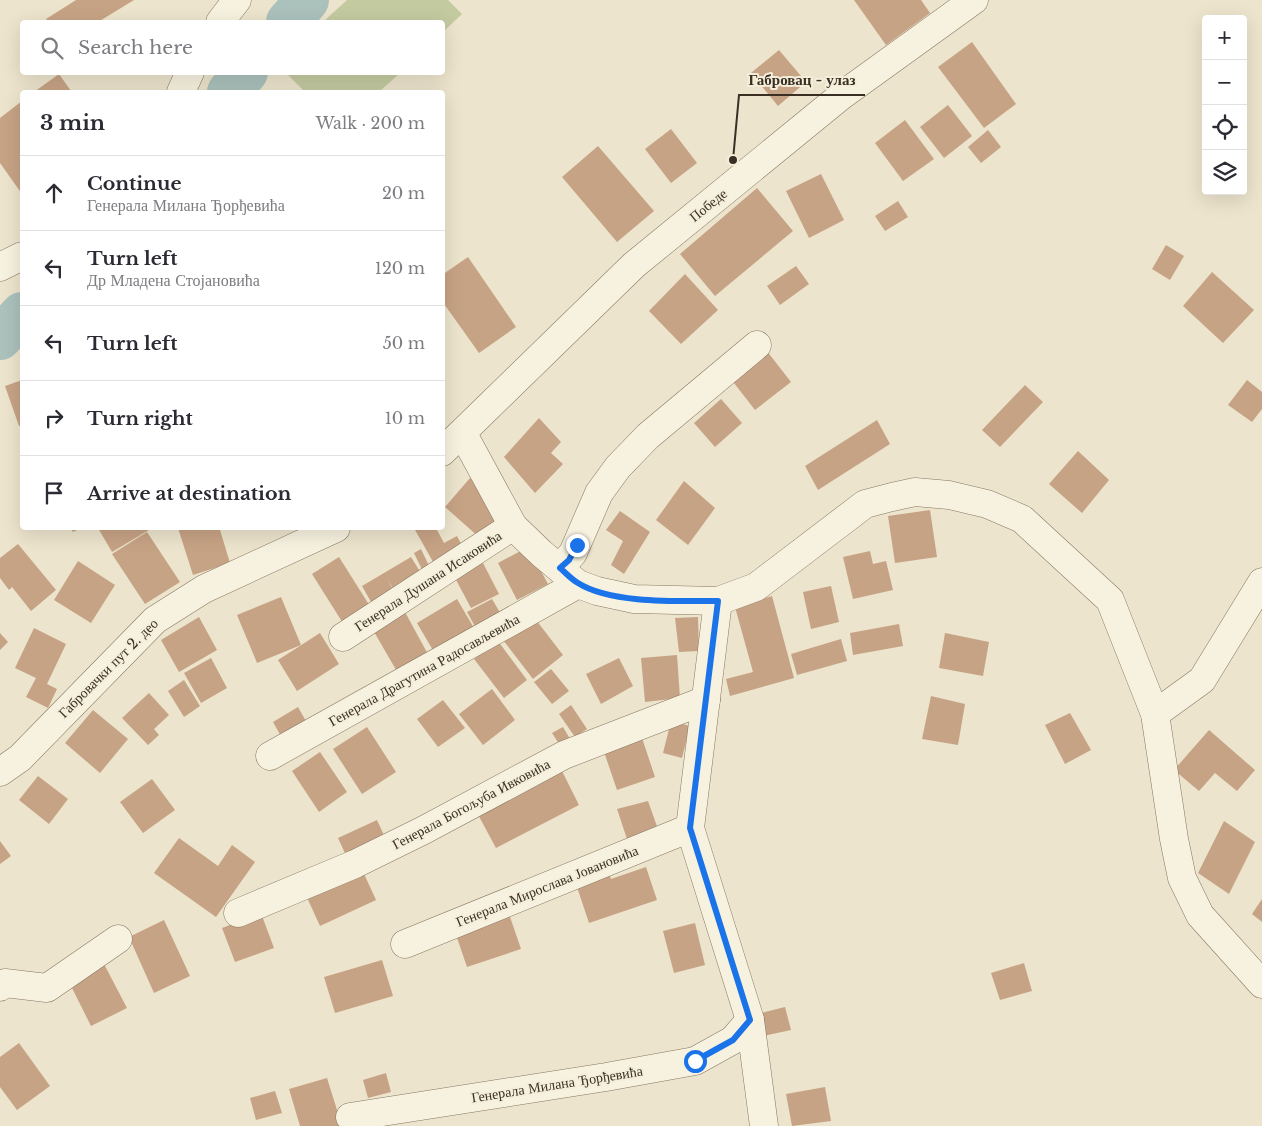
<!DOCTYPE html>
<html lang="en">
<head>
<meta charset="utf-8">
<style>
  :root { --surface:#fff; --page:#f7f7f7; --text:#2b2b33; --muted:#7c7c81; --line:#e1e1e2 }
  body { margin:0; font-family:"Libre Baskerville",serif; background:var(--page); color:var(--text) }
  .controls { position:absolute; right:15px; top:15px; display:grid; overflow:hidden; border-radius:5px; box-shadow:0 5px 20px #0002 }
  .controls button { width:45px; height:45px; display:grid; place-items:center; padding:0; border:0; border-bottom:1px solid var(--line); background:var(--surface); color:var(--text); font:25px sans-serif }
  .stop { position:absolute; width:15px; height:15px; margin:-11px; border:4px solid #1a73e8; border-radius:50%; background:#fff }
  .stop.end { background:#1a73e8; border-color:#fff; box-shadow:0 1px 5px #0008 }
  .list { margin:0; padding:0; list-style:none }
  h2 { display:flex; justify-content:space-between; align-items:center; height:65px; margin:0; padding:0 20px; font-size:21px }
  h2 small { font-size:16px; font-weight:400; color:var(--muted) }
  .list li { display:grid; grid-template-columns:32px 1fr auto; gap:15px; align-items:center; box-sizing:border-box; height:75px; padding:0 20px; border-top:1px solid var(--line) }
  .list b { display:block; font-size:19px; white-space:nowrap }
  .list p { margin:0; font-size:16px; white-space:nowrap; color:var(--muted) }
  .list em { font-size:16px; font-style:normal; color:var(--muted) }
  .icon { flex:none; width:28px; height:28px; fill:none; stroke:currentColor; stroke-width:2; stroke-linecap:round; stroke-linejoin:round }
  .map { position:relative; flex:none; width:1262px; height:1126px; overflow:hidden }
  .search { position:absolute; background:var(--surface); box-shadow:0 5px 20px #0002; left:20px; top:20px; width:425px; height:55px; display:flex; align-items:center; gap:12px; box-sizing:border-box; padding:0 18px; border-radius:5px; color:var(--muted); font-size:19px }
  .panel { position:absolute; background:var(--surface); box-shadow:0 5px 20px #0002; left:20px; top:90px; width:425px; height:440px; border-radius:5px }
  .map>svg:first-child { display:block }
  .green { fill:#c3caa0 }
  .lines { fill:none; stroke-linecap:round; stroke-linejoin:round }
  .river { stroke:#abc1bc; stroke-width:44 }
  .building { fill:#c7a385 }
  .minor-casing { stroke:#887761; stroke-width:29 }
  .minor { stroke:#f7f1df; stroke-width:28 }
  .route { stroke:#1a73e8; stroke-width:6 }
  .labels { text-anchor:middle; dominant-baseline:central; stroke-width:4; stroke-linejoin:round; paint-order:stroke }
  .street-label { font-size:14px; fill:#3a2f23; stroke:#f4eedb }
  .leader { fill:none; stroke:#3a2f23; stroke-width:2 }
  .callout-dot { fill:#3a2f23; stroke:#f4eedb; stroke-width:2 }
  .callout-label { font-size:15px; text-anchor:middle; font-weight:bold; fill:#3a2f23; stroke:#f4eedb; stroke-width:4; stroke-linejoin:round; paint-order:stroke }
</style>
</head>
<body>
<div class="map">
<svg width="1262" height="1126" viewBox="0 0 1262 1126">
  <rect width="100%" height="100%" fill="#ece4cc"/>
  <g class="green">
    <polygon points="347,0 448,0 462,14 443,32 442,22 323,22"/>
    <polygon points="286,73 400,73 379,92 305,92"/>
  </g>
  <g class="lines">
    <g class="river">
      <polyline points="288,22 307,0"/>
      <polyline points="229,92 246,72"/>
      <polyline points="0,338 22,314"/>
    </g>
  </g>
  <g class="building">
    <polygon points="76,0 134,0 98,22 48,22 46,19"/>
    <polygon points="854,0 921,0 930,13 886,45"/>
    <polygon points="972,42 1016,104 984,128 938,67"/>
    <polygon points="779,50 806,82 778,106 751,73"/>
    <polygon points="59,74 71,91 70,92 34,92"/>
    <polygon points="22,101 22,194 0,163 0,118"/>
    <polygon points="948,105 972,136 944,158 920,127"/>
    <polygon points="905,120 934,159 903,181 875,143"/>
    <polygon points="671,129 697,163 671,183 645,149"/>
    <polygon points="988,130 1001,147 981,163 968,147"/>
    <polygon points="598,146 654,211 617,242 562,177"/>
    <polygon points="821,174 844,220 809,238 786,191"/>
    <polygon points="757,188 793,231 715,296 680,254"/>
    <polygon points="898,201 908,217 885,231 875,216"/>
    <polygon points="1166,245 1184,256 1170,280 1152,269"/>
    <polygon points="468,257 516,327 479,353 442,301 442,275"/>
    <polygon points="796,266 809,284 780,305 767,286"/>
    <polygon points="1212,272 1254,310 1223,343 1183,306"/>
    <polygon points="685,274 718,310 681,344 649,311"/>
    <polygon points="763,346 791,382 755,410 727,374"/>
    <polygon points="22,380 22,425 19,426 5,386"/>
    <polygon points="1247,380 1262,392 1262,409 1252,422 1228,405"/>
    <polygon points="1025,385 1043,402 1000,447 982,430"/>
    <polygon points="721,399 742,423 715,447 694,423"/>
    <polygon points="539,418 561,442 551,453 563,464 535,493 504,457"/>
    <polygon points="877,420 890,444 818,490 805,466"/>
    <polygon points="1078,451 1109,480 1082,513 1049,484"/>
    <polygon points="470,478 505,514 480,538 445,507"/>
    <polygon points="684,481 715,508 688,545 656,520"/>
    <polygon points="930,510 937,557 895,563 888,516"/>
    <polygon points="620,511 650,532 624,574 611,565 623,541 606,530"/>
    <polygon points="70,528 81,528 73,532"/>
    <polygon points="98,528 147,528 149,530 112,552"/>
    <polygon points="178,528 227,528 220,530 230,563 193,575"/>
    <polygon points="414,528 436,528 444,543 457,536 466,553 437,569"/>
    <polygon points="147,532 180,582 145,604 112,554"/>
    <polygon points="18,544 56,590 31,611 12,587 9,590 0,578 0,558"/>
    <polygon points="528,547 548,584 517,600 498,563"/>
    <polygon points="421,549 433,574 426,578 414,553"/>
    <polygon points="870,551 873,564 886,561 893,590 853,599 843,557"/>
    <polygon points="339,557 373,611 346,628 312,574"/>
    <polygon points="411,557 426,581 399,598 388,580 397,597 375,609 362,586"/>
    <polygon points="78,561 115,585 91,623 54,600"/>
    <polygon points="483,563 499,594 471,608 455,578"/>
    <polygon points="831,586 839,622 811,629 803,592"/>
    <polygon points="772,596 794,678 730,696 726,679 753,672 735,607"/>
    <polygon points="281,597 301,645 257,663 237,615"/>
    <polygon points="457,599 474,628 434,652 417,623"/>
    <polygon points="492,599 502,616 477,630 467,612"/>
    <polygon points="405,612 430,658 399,675 373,630"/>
    <polygon points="533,616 563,655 533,679 503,640"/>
    <polygon points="199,617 217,650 179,672 161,640"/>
    <polygon points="698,617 699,651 679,652 675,618"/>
    <polygon points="899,624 903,646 853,655 850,633"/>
    <polygon points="34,628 66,644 47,684 57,689 48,708 26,697 36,678 15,668"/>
    <polygon points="0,633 8,642 0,650"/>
    <polygon points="320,633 339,664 297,691 278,660"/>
    <polygon points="945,633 989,642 983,676 939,668"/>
    <polygon points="841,639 847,661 797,675 791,654"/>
    <polygon points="498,641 527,680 504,698 474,659"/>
    <polygon points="677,655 680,698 645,702 641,658"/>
    <polygon points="211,658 227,688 201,703 184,673"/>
    <polygon points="619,658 633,686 601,704 586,674"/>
    <polygon points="551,669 569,691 552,704 534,682"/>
    <polygon points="184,680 200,706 184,717 168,691"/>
    <polygon points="492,689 515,720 483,745 459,714"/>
    <polygon points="149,693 169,715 154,729 159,735 148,745 122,718"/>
    <polygon points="931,696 965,704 958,745 922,739"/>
    <polygon points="443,700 465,728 438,747 417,719"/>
    <polygon points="571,705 587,729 575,737 559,714"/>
    <polygon points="298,707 307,723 282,738 273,722"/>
    <polygon points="93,710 128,739 100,773 65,743"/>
    <polygon points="1070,713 1091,750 1065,764 1045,725"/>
    <polygon points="671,721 690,726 682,758 663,753"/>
    <polygon points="367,727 396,772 362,794 333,749"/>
    <polygon points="563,727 573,744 563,750 552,733"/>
    <polygon points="1209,730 1255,770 1237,791 1215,773 1199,791 1174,770"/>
    <polygon points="640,732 655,777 617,790 602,746"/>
    <polygon points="320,752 347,792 319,812 292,771"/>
    <polygon points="561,769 579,805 496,848 475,809"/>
    <polygon points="38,776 68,799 49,824 19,800"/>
    <polygon points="152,779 175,810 143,833 120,802"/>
    <polygon points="648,801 659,832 628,842 617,809"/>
    <polygon points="377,820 388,844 349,862 338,838"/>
    <polygon points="1224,821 1255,842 1229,894 1198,873"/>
    <polygon points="179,838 218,866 232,845 255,862 216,917 154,873"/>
    <polygon points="0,841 11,856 0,864"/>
    <polygon points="360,865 376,900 320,926 304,891"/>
    <polygon points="646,867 657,900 589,923 575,881 608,870 611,879"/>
    <polygon points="1262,899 1262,922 1252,914"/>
    <polygon points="508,911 521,949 467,967 454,929"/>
    <polygon points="261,913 274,948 235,962 222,928"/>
    <polygon points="164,920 190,976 154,993 129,937"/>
    <polygon points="695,923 705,965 674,973 663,931"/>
    <polygon points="382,960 393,996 335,1013 324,977"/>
    <polygon points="1024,963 1032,991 1000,1000 991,973"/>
    <polygon points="104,964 127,1008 91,1026 69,982"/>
    <polygon points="785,1007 791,1030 758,1037 753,1015"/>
    <polygon points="19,1043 50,1086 17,1110 0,1087 0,1057"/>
    <polygon points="386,1073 391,1092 368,1098 363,1080"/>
    <polygon points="327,1078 342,1126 300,1126 289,1089"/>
    <polygon points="825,1087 831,1121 792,1126 786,1094"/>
    <polygon points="275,1091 282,1113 256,1120 250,1098"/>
  </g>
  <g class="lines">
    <g class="minor-casing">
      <g id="minor">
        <polyline points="220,22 237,0"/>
        <polyline points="181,92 190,72"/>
        <polyline points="0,267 22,256"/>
        <polyline points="463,434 513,526 541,553 578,584 597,591 634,599 718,601 756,587 865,504 892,497 915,492 949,495 987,504 1022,519 1110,600 1155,714 1174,839 1182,878 1200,915 1262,984"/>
        <polyline points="442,452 634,265 841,96 974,0"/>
        <polyline points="560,568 573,553 599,493 618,467 648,436 757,345"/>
        <polyline points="718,601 690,828 750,1020 764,1126"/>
        <polyline points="343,637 513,526"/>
        <polyline points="1155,714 1202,680 1262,582"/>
        <polyline points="270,756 578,584"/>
        <polyline points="0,772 20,758 155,620 204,589 336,528"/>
        <polyline points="238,913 355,864 424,830 564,755 706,700"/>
        <polyline points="405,944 690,828"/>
        <polyline points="0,987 5,983 47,988 118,939"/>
        <polyline points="350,1117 606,1077 695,1061 733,1040 750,1020"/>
      </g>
    </g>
    <use href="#minor" class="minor"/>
  </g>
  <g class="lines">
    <path class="route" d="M577,545L569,560L560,568C566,573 571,579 578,583C611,604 679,601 718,601L690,828L750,1020L733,1040L695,1061"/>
  </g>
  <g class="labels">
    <g class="street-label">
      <text transform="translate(708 205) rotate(-39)">Победе</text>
      <text transform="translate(428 581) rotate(-33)">Генерала Душана Исаковића</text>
      <text transform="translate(108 668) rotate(-45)">Габровачки пут 2. део</text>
      <text transform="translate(424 670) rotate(-29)">Генерала Драгутина Радосављевића</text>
      <text transform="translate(471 804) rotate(-28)">Генерала Богољуба Ивковића</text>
      <text transform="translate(547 886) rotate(-22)">Генерала Мирослава Јовановића</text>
      <text transform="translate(557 1084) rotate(-9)">Генерала Милана Ђорђевића</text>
    </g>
  </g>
  <path class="leader" d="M733 160L739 95H865"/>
  <circle class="callout-dot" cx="733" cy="160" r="5"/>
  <g class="callout-label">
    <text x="802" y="85">Габровац - улаз</text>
  </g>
</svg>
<div class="controls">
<button>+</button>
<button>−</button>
<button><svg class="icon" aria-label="locate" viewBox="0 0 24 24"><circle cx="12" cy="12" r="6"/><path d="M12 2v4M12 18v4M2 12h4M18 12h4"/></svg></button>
<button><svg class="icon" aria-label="layers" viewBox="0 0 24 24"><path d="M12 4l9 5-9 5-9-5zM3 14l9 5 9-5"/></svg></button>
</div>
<div class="stop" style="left:695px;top:1061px"></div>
<div class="stop end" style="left:577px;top:545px"></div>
<div class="search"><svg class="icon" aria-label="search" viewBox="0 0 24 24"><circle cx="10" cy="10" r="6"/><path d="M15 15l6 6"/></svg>Search here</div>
<section class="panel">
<h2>3 min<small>Walk · 200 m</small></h2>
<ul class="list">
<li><svg class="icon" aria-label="ahead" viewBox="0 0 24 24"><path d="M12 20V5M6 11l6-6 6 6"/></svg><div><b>Continue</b><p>Генерала Милана Ђорђевића</p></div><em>20 m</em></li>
<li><svg class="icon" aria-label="left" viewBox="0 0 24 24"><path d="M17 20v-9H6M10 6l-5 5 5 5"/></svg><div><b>Turn left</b><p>Др Младена Стојановића</p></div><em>120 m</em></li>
<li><svg class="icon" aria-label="left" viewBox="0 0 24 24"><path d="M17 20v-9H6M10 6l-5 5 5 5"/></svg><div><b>Turn left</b></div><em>50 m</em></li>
<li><svg class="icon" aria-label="right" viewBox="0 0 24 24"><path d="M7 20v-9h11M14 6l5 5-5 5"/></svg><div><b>Turn right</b></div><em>10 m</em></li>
<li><svg class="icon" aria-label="arrive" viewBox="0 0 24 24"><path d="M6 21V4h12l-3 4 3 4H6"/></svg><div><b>Arrive at destination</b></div></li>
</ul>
</section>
</div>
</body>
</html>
